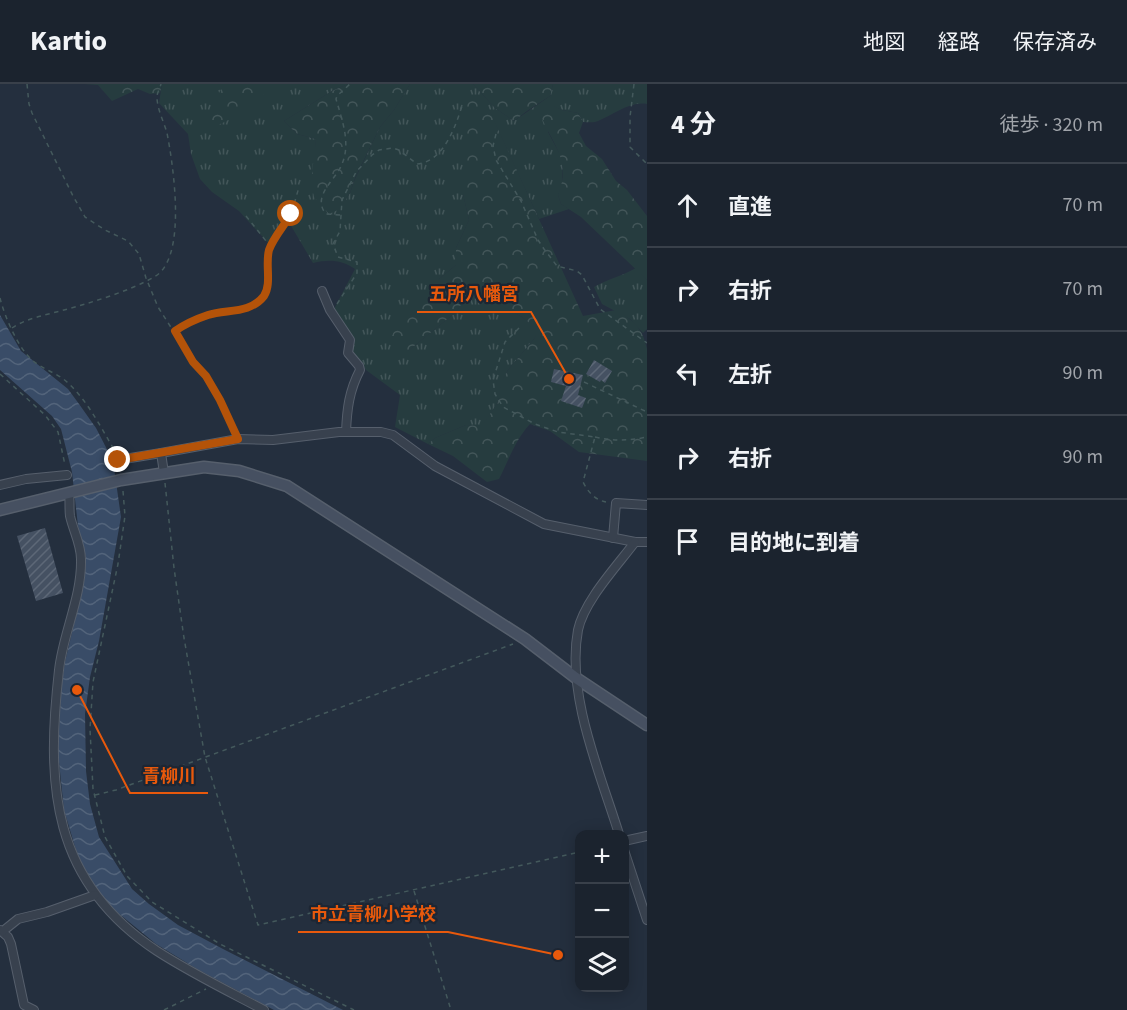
<!DOCTYPE html>
<html lang="ja">
<head>
<meta charset="utf-8">
<style>
  :root { --surface:#1b232e; --page:#242b36; --text:#f1f3f6; --muted:#a0a4aa; --line:#39404a }
  body { margin:0; font-family:"Source Sans 3","Noto Sans JP",sans-serif; background:var(--page); color:var(--text) }
  .controls { position:absolute; right:18px; bottom:18px; display:grid; overflow:hidden; border-radius:12px; box-shadow:0 3px 15px #0003 }
  .controls button { width:54px; height:54px; display:grid; place-items:center; padding:0; border:0; border-bottom:2px solid var(--line); background:var(--surface); color:var(--text); font:30px sans-serif }
  .stop { position:absolute; width:18px; height:18px; margin:-14px; border:4px solid #b45309; border-radius:50%; background:#fff }
  .stop.end { background:#b45309; border-color:#fff; box-shadow:0 2px 6px #0008 }
  .list { margin:0; padding:0; list-style:none }
  h2 { display:flex; justify-content:space-between; align-items:center; height:78px; margin:0; padding:0 24px; font-size:26px }
  h2 small { font-size:20px; font-weight:400; color:var(--muted) }
  .list li { display:grid; grid-template-columns:39px 1fr auto; gap:18px; align-items:center; box-sizing:border-box; height:84px; padding:0 24px; border-top:2px solid var(--line) }
  .list b { display:block; font-size:22px; white-space:nowrap }
  .list em { font-size:20px; font-style:normal; color:var(--muted) }
  .icon { flex:none; width:33px; height:33px; fill:none; stroke:currentColor; stroke-width:2; stroke-linecap:round; stroke-linejoin:round }
  .map { position:relative; flex:none; width:647px; height:926px; overflow:hidden }
  header { display:flex; align-items:center; gap:36px; box-sizing:border-box; height:84px; padding:0 30px; background:var(--surface); border-bottom:2px solid var(--line) }
  header strong { font-size:28px }
  nav { display:flex; gap:33px; margin-inline-start:auto; font-size:21px }
  main { display:flex }
  aside { flex:1; background:var(--surface) }
  .map>svg:first-child { display:block }
  .grass { fill:url(#grass-tufts) }
  .forest { fill:url(#forest-crowns) }
  .water { fill:url(#water-waves) }
  .building { fill:url(#building-hatch) }
  .lines { fill:none; stroke-linecap:round; stroke-linejoin:round }
  .street-casing { stroke:#565f6c; stroke-width:10 }
  .secondary-casing { stroke:#565f6c; stroke-width:13 }
  .path { stroke:#44595c; stroke-width:1.5; stroke-dasharray:4.5 4.5; stroke-linecap:butt }
  .street { stroke:#38414e; stroke-width:8 }
  .secondary { stroke:#465061; stroke-width:10 }
  .route { stroke:#b45309; stroke-width:8 }
  .leader { fill:none; stroke:#e8590c; stroke-width:2 }
  .callout-dot { fill:#e8590c; stroke:#1d2633; stroke-width:2 }
  .callout-label { font-size:18px; text-anchor:middle; font-weight:bold; fill:#e8590c; stroke:#1d2633; stroke-width:4.5; stroke-linejoin:round; paint-order:stroke }
</style>
</head>
<body>
<header>
<strong>Kartio</strong>
<nav><a>地図</a><a>経路</a><a>保存済み</a></nav>
</header>
<main>
<div class="map">
<svg width="647" height="926" viewBox="0 0 647 926">
  <defs>
    <pattern id="grass-tufts" width="24" height="20" patternUnits="userSpaceOnUse" patternTransform="scale(1.5)"><rect width="24" height="20" fill="#263c3f"/><path d="M3 7l-1-3M5 7V3M7 7l1-3M15 17l-1-3M17 17v-4M19 17l1-3" fill="none" stroke="#435659"/></pattern>
    <pattern id="forest-crowns" width="20" height="18" patternUnits="userSpaceOnUse" patternTransform="scale(1.5)"><rect width="20" height="18" fill="#263c3f"/><path d="M2 6a3 3 0 1 1 6 0M12 15a3 3 0 1 1 6 0" fill="none" stroke="#435659"/></pattern>
    <pattern id="water-waves" width="16" height="10" patternUnits="userSpaceOnUse" patternTransform="scale(1.5)"><rect width="16" height="10" fill="#394c67"/><path d="M0 5q4-4 8 0t8 0" fill="none" stroke="#53647b"/></pattern>
    <pattern id="building-hatch" width="6" height="6" patternUnits="userSpaceOnUse" patternTransform="scale(1.5)"><rect width="6" height="6" fill="#455162"/><path d="M-1 1l2-2M0 6l6-6M5 7l2-2" fill="none" stroke="#5d6877"/></pattern>
  </defs>
  <rect width="100%" height="100%" fill="#242f3e"/>
  <g class="grass">
    <path d="M162,0H348L332,7L284,37L297,50L316,55L315,70L329,129L340,124L350,109L355,95L380,43L394,26L410,0H473L495,24L514,37L550,12L553,0H647V20C630,17 613,31 598,37C594,39 588,38 583,38L578,29L562,26L550,21L548,48L563,76L562,102L558,111L561,120L569,125L539,135L489,26L464,51L463,110L469,136L456,164V181L439,195L408,267L456,228L471,205L522,233L539,246L534,255L508,286L502,297L498,318L482,343L466,341L435,354L428,360L395,343L400,311L366,286L353,270L350,256L333,227L355,185C342,176 329,175 313,179L290,140L269,160L239,127L212,108L200,95L191,70L188,50L159,19Z"/>
    <path d="M636,184L647,196V245L643,249L630,235L602,220L594,203C608,195 622,192 636,184Z"/>
  </g>
  <g class="forest">
    <polygon points="84,0 162,0 160,9 150,10 138,5 112,17 98,1"/>
    <path d="M224,0H269C262,23 238,31 218,41L212,36L211,29L214,18Z"/>
    <polygon points="348,0 410,0 394,26 380,43 355,94 350,109 340,125 329,130 314,113 311,98 316,55 297,50 284,37 332,7"/>
    <polygon points="473,0 553,0 550,12 527,27 514,37 495,24"/>
    <path d="M471,14L478,16L489,25L583,232L616,226C635,238 642,243 647,265V377L579,368L550,347L530,340C515,356 509,376 499,395L487,398L453,372L428,360L435,354L466,341L482,342L498,318L501,298L508,286L534,255L538,246L522,233L471,206L456,228L408,267L399,265L390,256L401,232L439,195L456,181V164L469,136L463,110V29L467,19Z"/>
    <path d="M550,20L562,26L578,29L583,38L579,49L586,62L602,75L616,97L627,106L647,132V196L581,133L561,120L558,111C572,76 553,62 541,32Z"/>
  </g>
  <polygon class="water" points="0,231 21,267 68,305 79,320 96,344 113,377 121,433 99,557 90,593 85,630 86,687 90,720 99,753 132,805 149,820 178,841 223,865 343,926 274,926 197,885 156,860 112,824 101,813 79,776 64,726 58,668 61,605 65,578 84,498 86,474 78,442 72,388 61,345 52,332 0,286"/>
  <g class="building">
    <polygon points="594,276 612,287 605,299 601,296 600,298 586,290"/>
    <polygon points="554,285 583,291 578,311 586,314 582,324 561,317 566,302 551,298"/>
    <polygon points="45,444 63,509 36,517 17,452"/>
  </g>
  <g class="lines">
    <g class="street-casing">
      <g id="street">
        <path d="M322,207L330,226L350,256L348,269L359,282L360,286C349,307 347,325 346,348"/>
        <polyline points="118,376 161,369"/>
        <polyline points="164,389 161,369 238,355 273,356 339,348 381,348 393,351 435,382 544,440 635,458 647,458"/>
        <polyline points="0,401 26,395 67,391"/>
        <path d="M69,409C70,416 69,425 70,432C73,446 81,460 81,475C82,513 63,549 59,586C46,701 51,797 157,867C191,889 228,907 264,926"/>
        <polyline points="613,454 616,419 647,421"/>
        <path d="M619,750C600,689 566,610 578,546C584,517 617,482 635,458"/>
        <polyline points="624,757 647,752"/>
        <polyline points="624,766 647,836"/>
        <polyline points="0,846 8,853 11,860 24,921 34,926"/>
        <polyline points="3,847 18,835 47,828 95,811"/>
      </g>
    </g>
    <g class="secondary-casing">
      <polyline id="secondary" points="0,426 121,396 204,383 239,387 287,402 525,555 576,594 647,641"/>
    </g>
    <g class="path">
      <polyline points="27,0 29,20 32,29 73,112 85,133 105,146 128,157 139,170 146,194 158,223 193,278 206,292 220,316 234,346"/>
      <polyline points="634,0 630,33 630,63 647,80"/>
      <polyline points="496,50 493,62 496,76 521,117 538,156 544,165 557,182 577,187 582,191 600,225 647,259"/>
      <path d="M340,131L326,130C311,112 336,96 342,80C351,59 342,36 336,15L337,12L350,0"/>
      <polyline points="246,132 270,162"/>
      <path d="M0,214C4,231 18,264 32,276C42,285 57,289 67,298C88,317 101,344 115,367"/>
      <path d="M337,220L357,189V178L338,173L333,160L340,147L342,116L356,88L372,71L379,66L393,64L399,66L417,80C443,78 455,44 462,22"/>
      <path d="M12,244C27,234 46,231 64,226C90,219 130,207 154,193C188,175 173,80 167,49C164,38 157,25 157,13C157,9 160,4 161,0"/>
      <path d="M519,244L505,258L493,296L495,310L503,323L535,340L558,348L595,353L583,398C588,408 595,416 606,418"/>
      <path d="M175,247C186,240 197,234 209,230C233,224 248,230 266,210L268,172L270,162L291,131L299,103"/>
      <polyline points="0,290 45,331 58,348 65,381"/>
      <polyline points="584,298 647,328"/>
      <path d="M595,353C614,357 628,357 647,353"/>
      <polyline points="165,399 174,484 184,554 205,673 258,841 580,768"/>
      <polyline points="123,407 125,432 118,480 93,598 90,645 93,705 105,753 127,792 152,818 220,860 354,926"/>
      <polyline points="95,711 116,706 513,560"/>
      <polyline points="414,807 451,926"/>
      <polyline points="164,926 206,905"/>
    </g>
    <use href="#street" class="street"/>
    <use href="#secondary" class="secondary"/>
  </g>
  <g class="lines">
    <path class="route" d="M118,376L238,355L220,316L206,292L193,278L175,247C185,240 196,235 208,231C227,225 250,230 264,212C272,200 265,180 269,166C273,154 284,142 291,130"/>
  </g>
  <path class="leader" d="M569 295L531 228H417M77 606L130 709H208M558 871L448 848H298"/>
  <g class="callout-dot">
    <circle cx="569" cy="295" r="6"/>
    <circle cx="77" cy="606" r="6"/>
    <circle cx="558" cy="871" r="6"/>
  </g>
  <g class="callout-label">
    <text x="474" y="216">五所八幡宮</text>
    <text x="169" y="698">青柳川</text>
    <text x="373" y="836">市立青柳小学校</text>
  </g>
</svg>
<div class="controls">
<button>+</button>
<button>−</button>
<button><svg class="icon" aria-label="layers" viewBox="0 0 24 24"><path d="M12 4l9 5-9 5-9-5zM3 14l9 5 9-5"/></svg></button>
</div>
<div class="stop" style="left:291px;top:130px"></div>
<div class="stop end" style="left:118px;top:376px"></div>
</div>
<aside>
<h2>4 分<small>徒歩 · 320 m</small></h2>
<ul class="list">
<li><svg class="icon" aria-label="ahead" viewBox="0 0 24 24"><path d="M12 20V5M6 11l6-6 6 6"/></svg><div><b>直進</b></div><em>70 m</em></li>
<li><svg class="icon" aria-label="right" viewBox="0 0 24 24"><path d="M7 20v-9h11M14 6l5 5-5 5"/></svg><div><b>右折</b></div><em>70 m</em></li>
<li><svg class="icon" aria-label="left" viewBox="0 0 24 24"><path d="M17 20v-9H6M10 6l-5 5 5 5"/></svg><div><b>左折</b></div><em>90 m</em></li>
<li><svg class="icon" aria-label="right" viewBox="0 0 24 24"><path d="M7 20v-9h11M14 6l5 5-5 5"/></svg><div><b>右折</b></div><em>90 m</em></li>
<li><svg class="icon" aria-label="arrive" viewBox="0 0 24 24"><path d="M6 21V4h12l-3 4 3 4H6"/></svg><div><b>目的地に到着</b></div></li>
</ul>
</aside>
</main>
</body>
</html>
